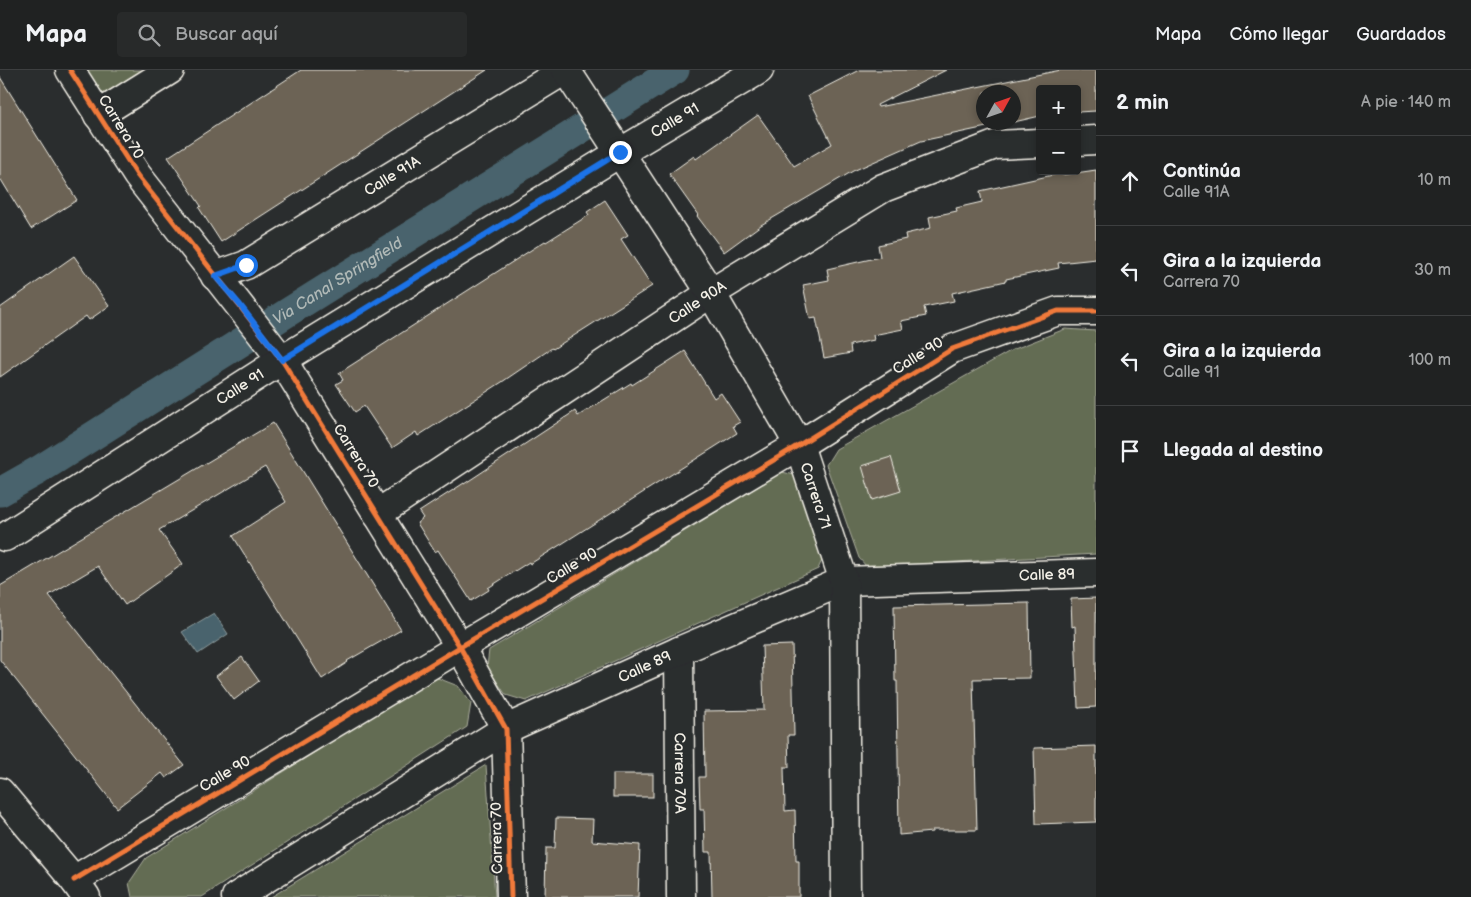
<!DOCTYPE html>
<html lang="es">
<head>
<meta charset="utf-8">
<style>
  :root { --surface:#202222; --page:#282a2a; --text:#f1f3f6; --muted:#a2a4a5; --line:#3d3f40 }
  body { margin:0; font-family:"Balsamiq Sans",sans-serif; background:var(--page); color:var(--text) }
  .controls { position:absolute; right:15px; top:15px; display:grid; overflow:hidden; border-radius:5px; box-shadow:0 2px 8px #0003 }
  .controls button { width:45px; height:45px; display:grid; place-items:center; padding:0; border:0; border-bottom:1px solid var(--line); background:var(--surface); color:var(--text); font:25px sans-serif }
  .compass { position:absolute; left:976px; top:15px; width:45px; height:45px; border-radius:50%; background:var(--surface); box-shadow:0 2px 8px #0003; rotate:50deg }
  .stop { position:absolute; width:15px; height:15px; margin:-11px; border:4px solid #1a73e8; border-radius:50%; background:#fff }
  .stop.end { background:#1a73e8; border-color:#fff; box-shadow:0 1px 5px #0008 }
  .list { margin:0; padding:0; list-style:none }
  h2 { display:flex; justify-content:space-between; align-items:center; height:65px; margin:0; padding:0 20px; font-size:21px }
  h2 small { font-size:16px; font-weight:400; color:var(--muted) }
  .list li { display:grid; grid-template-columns:32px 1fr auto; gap:15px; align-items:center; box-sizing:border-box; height:90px; padding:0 20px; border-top:1px solid var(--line) }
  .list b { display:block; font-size:19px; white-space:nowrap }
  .list p { margin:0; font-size:16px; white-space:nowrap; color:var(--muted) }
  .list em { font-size:16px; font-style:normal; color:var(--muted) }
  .icon { flex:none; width:28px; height:28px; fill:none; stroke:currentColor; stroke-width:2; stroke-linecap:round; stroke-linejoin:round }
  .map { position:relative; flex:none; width:1096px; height:827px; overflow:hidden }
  header { display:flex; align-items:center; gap:30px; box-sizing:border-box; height:70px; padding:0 25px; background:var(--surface); border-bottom:1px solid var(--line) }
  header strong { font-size:24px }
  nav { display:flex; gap:28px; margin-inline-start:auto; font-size:18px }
  .search { width:350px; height:45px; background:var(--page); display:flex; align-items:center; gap:12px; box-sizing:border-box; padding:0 18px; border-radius:5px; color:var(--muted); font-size:19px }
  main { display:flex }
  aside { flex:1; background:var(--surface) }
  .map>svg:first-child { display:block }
  .green { fill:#636c53; stroke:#acae9e }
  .water { fill:#49646d; stroke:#8d9c9e }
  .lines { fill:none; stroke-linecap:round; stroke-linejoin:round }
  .canal { stroke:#49646d; stroke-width:29 }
  .building { fill:#6c6454; stroke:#f4f1e8 }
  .minor-casing { stroke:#f4f1e8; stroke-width:31 }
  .tertiary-casing { stroke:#f4f1e8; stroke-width:31 }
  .minor { stroke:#2a2d2e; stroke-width:28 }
  .tertiary { stroke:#2a2d2e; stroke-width:28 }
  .cycleway-casing { stroke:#2a2d2e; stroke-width:8 }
  .cycleway { stroke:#f17a3a; stroke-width:5 }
  .route { stroke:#1a73e8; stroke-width:6 }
  .labels { text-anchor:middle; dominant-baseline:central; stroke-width:4.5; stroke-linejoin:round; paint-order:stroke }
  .street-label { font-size:15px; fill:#f4f1e8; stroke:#2a2d2e }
  .water-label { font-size:16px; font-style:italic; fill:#b0b9b7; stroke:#2a2d2e }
</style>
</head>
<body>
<header>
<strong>Mapa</strong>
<div class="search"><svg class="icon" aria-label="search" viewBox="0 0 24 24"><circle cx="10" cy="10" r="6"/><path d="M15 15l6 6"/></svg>Buscar aquí</div>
<nav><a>Mapa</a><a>Cómo llegar</a><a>Guardados</a></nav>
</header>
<main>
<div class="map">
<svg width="1096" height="827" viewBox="0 0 1096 827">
  <rect width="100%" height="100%" fill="#2a2d2e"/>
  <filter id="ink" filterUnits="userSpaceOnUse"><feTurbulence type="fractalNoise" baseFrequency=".02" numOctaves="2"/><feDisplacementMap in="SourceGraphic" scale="10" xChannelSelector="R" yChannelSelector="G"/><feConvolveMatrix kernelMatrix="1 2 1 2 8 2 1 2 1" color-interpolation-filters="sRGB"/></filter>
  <g filter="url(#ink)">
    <g class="green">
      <polygon points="86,0 142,0 102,25"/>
      <polygon points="1065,259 1096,261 1096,484 867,497 859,488 826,395 836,379 1012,280"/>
      <polygon points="782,402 799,406 824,486 818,499 526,631 506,625 487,597 489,580"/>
      <polygon points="435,607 458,616 471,633 467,657 202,827 132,827 129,813 146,788"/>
      <polygon points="486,695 495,827 271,827"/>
    </g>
    <polygon class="water" points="214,543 228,564 198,584 182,562"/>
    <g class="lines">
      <path class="canal" id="s1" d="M0,422L39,400L290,241L675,0"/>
    </g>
    <g class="building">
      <polygon points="301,0 487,0 221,172 199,138 201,136 168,87"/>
      <polygon points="859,0 946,0 877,35 878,37 1061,0 1096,0 1096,41 1077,42 1077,19 1040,19 1040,46 1014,52 1014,22 984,22 984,52 1010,52 921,71 853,101 761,155 724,182 697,146 698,145 669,104 694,86 696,89 758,45 794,96 832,74 808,26"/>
      <polygon points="0,7 77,130 31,159 0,108"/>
      <polygon points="1096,100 1096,189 1058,193 1059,198 1006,209 1006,211 952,223 954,231 924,237 926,246 901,251 903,259 873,265 874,270 850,275 851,283 824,288 816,248 810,249 803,215 829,210 827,199 880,187 878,175 906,169 905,164 931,158 929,147 957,141 956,138 982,132 980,121 1062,103 1062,105"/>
      <polygon points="605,130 628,165 621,169 652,216 553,279 552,278 502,312 418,366 416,362 392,378 364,336 355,342 336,314 343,310 339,303 545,171 546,172 589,145 587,142"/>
      <polygon points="74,186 109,236 89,250 86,246 0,307 0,238"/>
      <polygon points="685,281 714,328 721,323 740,352 733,356 737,363 530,494 529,492 488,518 489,520 471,531 438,480 435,482 417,453 423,448 419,442 464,413 464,414 575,341 578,346 631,313 632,315"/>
      <polygon points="273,353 401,560 347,591 348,592 322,609 233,466 286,432 265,397 159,460 183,494 125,535 98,496 49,525 184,695 166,708 162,703 117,738 0,590 0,516"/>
      <polygon points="891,387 901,421 872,430 862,396"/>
      <polygon points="1096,528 1096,637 1078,638 1075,556 1072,557 1071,529"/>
      <polygon points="1029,533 1030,608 973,609 977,760 932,760 932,762 899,765 897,611 895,611 894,536"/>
      <polygon points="792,575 794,665 788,665 789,697 784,697 785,741 795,740 796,791 799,791 799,827 712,827 711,782 705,782 704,739 700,739 699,707 705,707 704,641 764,640 762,576"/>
      <polygon points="242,587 259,611 234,630 216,606"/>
      <polygon points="1096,676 1096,752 1036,754 1034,678"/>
      <rect x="613" y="704" width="40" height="23"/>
      <polygon points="556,748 593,749 592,771 640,775 638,827 545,827 546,778 555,778"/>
    </g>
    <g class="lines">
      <g class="minor-casing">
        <g id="minor">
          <polyline points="70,0 137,105 282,290 460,577 506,659 511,827"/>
          <polyline points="98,45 170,0"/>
          <polyline points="1077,71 1096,70"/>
          <path id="s2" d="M215,206L246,195L565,0"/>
          <path id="s3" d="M377,444L711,223L883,118L995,75L1040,73"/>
          <path id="s4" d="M5,467L282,290L621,82L759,0"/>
          <path id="s5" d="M679,581L681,827"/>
          <polyline points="74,810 460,577 799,375 952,279 1058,241 1096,241"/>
          <path id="s6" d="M236,827L506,659L679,581L844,511L1096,503"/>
        </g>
      </g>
      <g class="tertiary-casing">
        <g id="tertiary">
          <path id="s7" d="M566,0L711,223L799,375L844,511L846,827"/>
          <polyline points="0,722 74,810 86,827"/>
        </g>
      </g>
      <use href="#minor" class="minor"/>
      <use href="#tertiary" class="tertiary"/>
      <g class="cycleway-casing">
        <g id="cycleway">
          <polyline points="70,0 137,105 282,290 460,577 506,659 511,827"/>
          <polyline points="74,810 460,577 799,375 952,279 1058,241 1096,241"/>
        </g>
      </g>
      <use href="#cycleway" class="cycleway"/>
    </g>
  </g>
  <g class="lines" filter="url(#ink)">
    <polyline class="route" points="246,195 215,206 240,235 282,290 620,82"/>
  </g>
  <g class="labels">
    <g class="street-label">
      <text stroke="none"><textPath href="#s4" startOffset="789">Calle 91</textPath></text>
      <text transform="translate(121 57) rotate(58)">Carrera 70</text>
      <text stroke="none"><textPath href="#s2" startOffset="204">Calle 91A</textPath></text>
      <text stroke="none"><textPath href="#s3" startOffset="384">Calle 90A</textPath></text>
      <text transform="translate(918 286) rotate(-32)">Calle 90</text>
      <text stroke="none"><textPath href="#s4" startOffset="279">Calle 91</textPath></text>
      <text transform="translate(356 386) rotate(58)">Carrera 70</text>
      <text stroke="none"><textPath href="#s7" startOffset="495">Carrera 71</textPath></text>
      <text transform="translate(572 496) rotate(-31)">Calle 90</text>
      <text stroke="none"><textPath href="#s6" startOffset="890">Calle 89</textPath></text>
      <text stroke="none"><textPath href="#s6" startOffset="470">Calle 89</textPath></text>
      <text transform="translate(225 704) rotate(-31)">Calle 90</text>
      <text stroke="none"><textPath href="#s5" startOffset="122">Carrera 70A</textPath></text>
      <text transform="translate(497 768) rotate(-91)">Carrera 70</text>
    </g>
    <g class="water-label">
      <text stroke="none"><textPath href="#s1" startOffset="398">Via Canal Springfield</textPath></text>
    </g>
  </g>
</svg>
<div class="controls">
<button>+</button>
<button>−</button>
</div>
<svg class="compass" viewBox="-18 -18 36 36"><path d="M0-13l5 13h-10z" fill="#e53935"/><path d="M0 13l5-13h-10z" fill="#a2a4a5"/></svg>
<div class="stop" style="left:246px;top:195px"></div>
<div class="stop end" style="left:620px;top:82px"></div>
</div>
<aside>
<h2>2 min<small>A pie · 140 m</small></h2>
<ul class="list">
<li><svg class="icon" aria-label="ahead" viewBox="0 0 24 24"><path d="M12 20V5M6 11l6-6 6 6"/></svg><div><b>Continúa</b><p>Calle 91A</p></div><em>10 m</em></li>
<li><svg class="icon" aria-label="left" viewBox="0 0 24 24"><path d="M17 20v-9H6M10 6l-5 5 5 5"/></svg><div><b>Gira a la izquierda</b><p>Carrera 70</p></div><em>30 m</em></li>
<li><svg class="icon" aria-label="left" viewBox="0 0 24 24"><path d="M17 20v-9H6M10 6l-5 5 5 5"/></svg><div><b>Gira a la izquierda</b><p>Calle 91</p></div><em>100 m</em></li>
<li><svg class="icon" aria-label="arrive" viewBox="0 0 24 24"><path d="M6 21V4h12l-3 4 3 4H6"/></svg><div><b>Llegada al destino</b></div></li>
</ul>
</aside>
</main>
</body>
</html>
